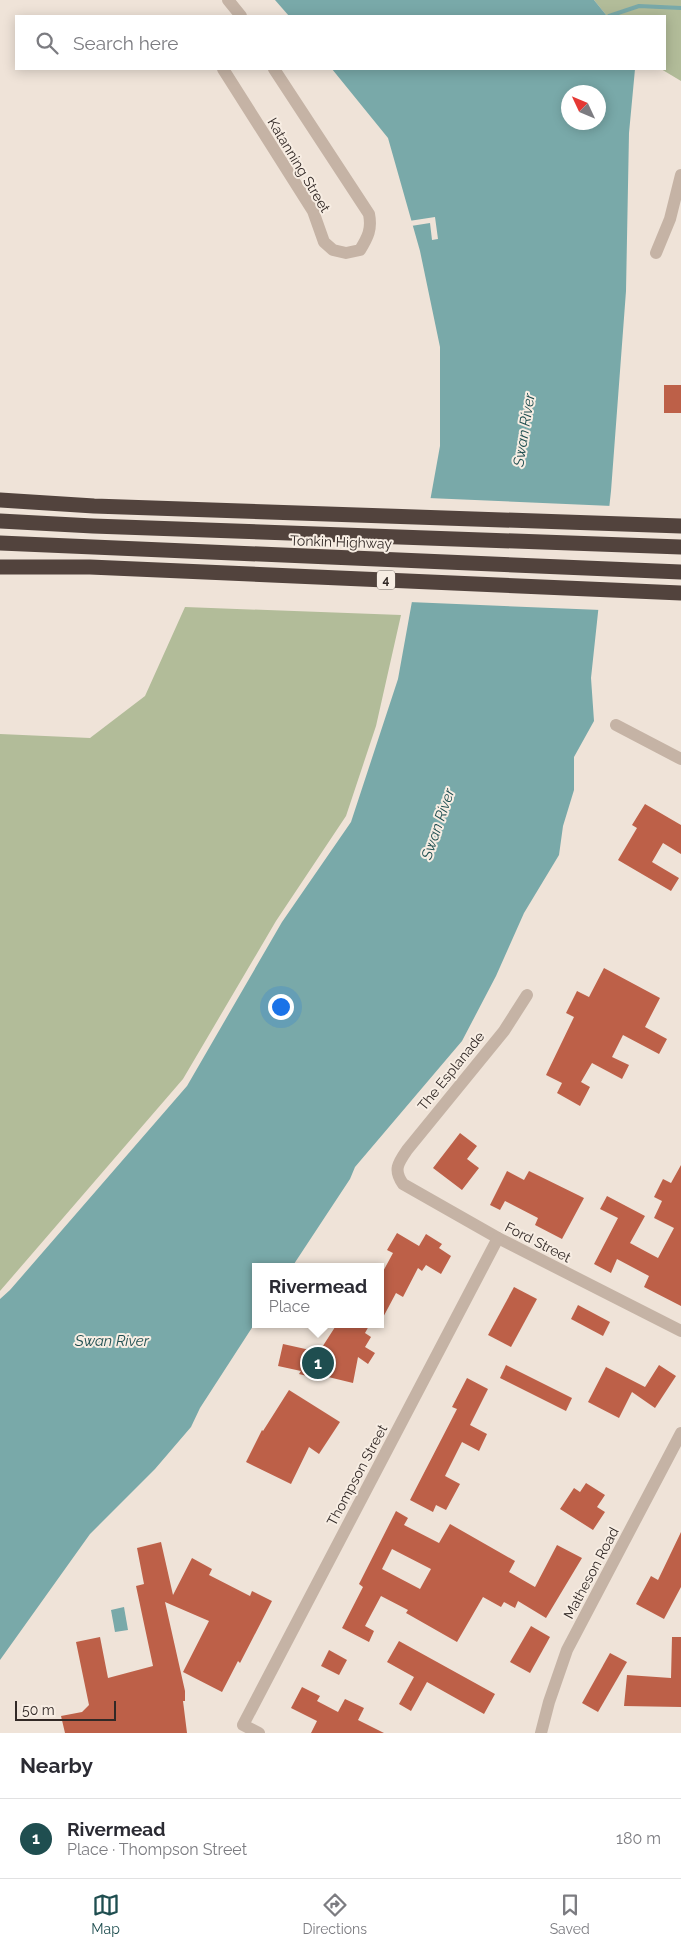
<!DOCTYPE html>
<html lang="en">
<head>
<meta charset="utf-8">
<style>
  :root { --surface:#fff; --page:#f2f2f3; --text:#2b2b33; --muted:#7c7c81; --line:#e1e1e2; --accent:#1f4e50 }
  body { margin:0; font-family:Raleway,sans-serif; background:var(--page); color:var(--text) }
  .compass { position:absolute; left:561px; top:85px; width:45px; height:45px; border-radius:50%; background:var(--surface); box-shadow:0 2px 12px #0003; rotate:314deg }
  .scale { position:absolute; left:15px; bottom:12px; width:101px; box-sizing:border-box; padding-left:5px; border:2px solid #322926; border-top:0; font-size:14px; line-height:18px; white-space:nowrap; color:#322926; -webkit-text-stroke:4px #f7ede3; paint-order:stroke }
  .you { position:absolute; left:280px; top:1006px; width:18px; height:18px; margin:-12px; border:4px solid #fff; border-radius:50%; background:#1a73e8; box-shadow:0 0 0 8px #1a73e833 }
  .badge { display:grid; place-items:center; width:32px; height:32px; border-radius:50%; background:var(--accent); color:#fff; font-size:16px; font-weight:700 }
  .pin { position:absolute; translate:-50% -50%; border:2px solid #fff; box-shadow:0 1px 5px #0006 }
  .popup { position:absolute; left:252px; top:1263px; width:132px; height:65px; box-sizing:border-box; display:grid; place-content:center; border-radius:0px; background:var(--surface); filter:drop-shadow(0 1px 4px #0005); font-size:16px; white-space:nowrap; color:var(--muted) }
  .popup b { font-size:19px; color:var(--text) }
  .popup::after { content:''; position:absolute; left:50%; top:100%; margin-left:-10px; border:10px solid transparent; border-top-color:var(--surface) }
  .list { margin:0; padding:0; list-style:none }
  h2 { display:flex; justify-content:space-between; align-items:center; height:65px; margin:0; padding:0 20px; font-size:21px }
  h2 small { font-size:16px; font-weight:400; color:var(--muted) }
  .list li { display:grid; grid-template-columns:32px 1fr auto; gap:15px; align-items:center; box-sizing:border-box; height:80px; padding:0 20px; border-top:1px solid var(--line) }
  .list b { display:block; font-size:19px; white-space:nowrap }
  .list p { margin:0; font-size:16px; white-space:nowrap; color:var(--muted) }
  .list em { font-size:16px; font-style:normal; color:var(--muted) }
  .icon { flex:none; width:28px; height:28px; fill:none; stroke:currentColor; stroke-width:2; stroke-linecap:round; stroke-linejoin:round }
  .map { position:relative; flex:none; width:681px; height:1733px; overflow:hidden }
  .search { position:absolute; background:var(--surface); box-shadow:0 2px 12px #0003; left:15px; right:15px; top:15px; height:55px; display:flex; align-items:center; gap:12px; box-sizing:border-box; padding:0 18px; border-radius:0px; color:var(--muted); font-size:19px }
  .sheet { height:145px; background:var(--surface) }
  nav { display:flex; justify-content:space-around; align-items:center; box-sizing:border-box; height:70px; border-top:1px solid var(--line); background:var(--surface); font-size:14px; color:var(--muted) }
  nav a { display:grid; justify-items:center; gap:2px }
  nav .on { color:var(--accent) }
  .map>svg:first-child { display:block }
  .green { fill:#b2bc99 }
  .water { fill:#79a9a9; fill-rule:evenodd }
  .pier { fill:#efe3d8 }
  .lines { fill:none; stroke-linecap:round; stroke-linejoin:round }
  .stream { stroke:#79a9a9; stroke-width:4 }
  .building { fill:#bd6048; fill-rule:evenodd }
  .minor { stroke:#c5b3a5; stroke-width:12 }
  .motorway { stroke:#52433d; stroke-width:15 }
  .labels { text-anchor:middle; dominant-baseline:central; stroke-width:4; stroke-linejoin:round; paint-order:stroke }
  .shield { fill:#f7ede3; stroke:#6d645f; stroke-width:1 }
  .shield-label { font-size:12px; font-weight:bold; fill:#322926 }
  .street-label { font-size:14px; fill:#322926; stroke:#f7ede3 }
  .water-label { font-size:15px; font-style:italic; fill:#1f4e50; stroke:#f7ede3 }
</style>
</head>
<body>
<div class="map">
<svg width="681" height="1733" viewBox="0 0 681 1733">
  <rect width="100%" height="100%" fill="#efe3d8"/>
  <g class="green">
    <polygon points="594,0 681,0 681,81 661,69 665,69 665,16 607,16"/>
    <polygon points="185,607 401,615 376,726 346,816 276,921 183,1079 0,1291 0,734 90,738 145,696"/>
  </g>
  <g class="water">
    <polygon points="275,0 594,0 607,16 289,16"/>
    <path d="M332,69H635L629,133L626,291L611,491L591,678L594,721L574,757V790L563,826L559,855L524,913L496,976L462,1041L355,1167L350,1179L292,1267H256L255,1323L200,1408L191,1427L155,1469L90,1534L0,1660V1299L10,1290L187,1086L282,922L351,822L398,679L440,446V347L420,251L388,138ZM568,92H598V122H568Z"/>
    <polygon points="124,1607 128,1630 115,1632 111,1610"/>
  </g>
  <g class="pier">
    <polygon points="435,217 438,239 432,240 430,223 411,226 409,221"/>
    <polygon points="428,498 612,506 601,610 409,602"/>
  </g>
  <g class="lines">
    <polyline class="stream" points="609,16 639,6 681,8"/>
  </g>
  <g class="building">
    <rect x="664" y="385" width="17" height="28"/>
    <polygon points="645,804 681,825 681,854 663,843 652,862 679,878 671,891 618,860 637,828 632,825"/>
    <polygon points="604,968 660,998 645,1027 667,1039 659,1054 623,1035 612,1057 629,1065 622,1079 592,1063 581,1082 590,1087 580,1106 557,1093 562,1083 546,1075 574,1017 566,1013 577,991 589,997"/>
    <polygon points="460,1133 477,1146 467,1159 479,1168 462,1190 433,1168"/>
    <polygon points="681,1165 681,1306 644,1287 649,1276 617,1259 611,1273 594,1264 618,1218 600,1209 607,1196 645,1216 630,1243 658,1258 674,1228 654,1218 662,1201 654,1197 663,1179 671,1183"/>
    <polygon points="507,1171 524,1180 529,1171 584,1198 562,1239 535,1225 538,1218 505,1201 500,1210 490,1205"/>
    <polygon points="397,1233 419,1246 426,1234 442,1244 439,1248 451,1256 441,1274 426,1265 422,1271 418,1268 403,1297 396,1293 380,1323 380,1277 393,1253 387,1250"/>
    <polygon points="514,1287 537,1299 511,1347 488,1335"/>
    <polygon points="578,1305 610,1322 603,1336 571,1319"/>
    <polygon points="337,1324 370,1324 365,1333 371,1337 365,1347 375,1353 368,1364 358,1357 353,1383 320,1375 319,1379 299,1374 301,1371 278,1366 283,1344 319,1352"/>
    <polygon points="506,1365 572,1398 566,1411 500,1378"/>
    <polygon points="659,1365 676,1376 655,1408 632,1392 619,1418 588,1402 606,1367 645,1387"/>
    <polygon points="467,1378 488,1389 470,1425 487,1434 479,1451 462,1442 445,1476 460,1484 446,1510 436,1505 433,1512 410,1500 457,1409 452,1407"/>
    <polygon points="289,1390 340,1422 319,1454 309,1447 291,1484 246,1462 262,1430 263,1431"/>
    <polygon points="586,1483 605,1495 597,1507 605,1512 593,1530 560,1509 574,1488 580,1492"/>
    <path d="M396,1511L408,1518L404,1525L439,1543L450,1524L515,1561L509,1572L535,1587L557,1545L582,1558L546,1618L518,1601L515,1608L504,1602L501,1607L483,1597L457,1642L406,1613L408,1610L381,1596L365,1626L374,1631L369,1642L342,1628L363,1587L359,1584ZM392,1549L431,1569L420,1589L382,1569Z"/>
    <polygon points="681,1532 681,1587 664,1619 636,1604 651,1576 658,1580"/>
    <polygon points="161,1542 173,1595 192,1558 212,1569 209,1575 250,1596 252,1591 272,1601 240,1663 238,1661 222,1692 183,1672 209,1621 165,1602 185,1691 185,1701 183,1701 187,1733 65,1733 61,1716 82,1712 89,1705 76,1642 100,1637 108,1678 153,1666 136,1586 144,1584 137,1548"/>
    <polygon points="531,1626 550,1637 530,1673 510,1662"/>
    <polygon points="672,1637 681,1637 681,1707 624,1706 627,1675 671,1678"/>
    <polygon points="399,1641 495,1694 484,1714 427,1682 411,1711 399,1704 414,1677 387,1662"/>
    <polygon points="329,1650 347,1660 339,1675 321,1666"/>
    <polygon points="610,1653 627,1662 598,1712 582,1703"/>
    <polygon points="302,1687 320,1696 317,1701 338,1712 345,1699 364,1708 358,1720 384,1733 311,1733 317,1721 291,1708"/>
  </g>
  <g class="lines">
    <g class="minor">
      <polyline points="228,0 241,16"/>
      <path d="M223,69L313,211L324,242L333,250L346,253L360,250C368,237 372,229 369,214L274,69"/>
      <polyline points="656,253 670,219 681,175"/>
      <polyline points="616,725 681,759"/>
      <path d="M527,995L504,1031L407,1150C398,1163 393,1170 403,1184L498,1238L681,1331"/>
      <polyline points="259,1733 243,1725 498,1238"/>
      <polyline points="541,1733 549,1702 567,1650 681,1433"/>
    </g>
    <g class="motorway">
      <polyline points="0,500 94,506 681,526"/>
      <polyline points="0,521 93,526 681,547"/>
      <polyline points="0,543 681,572"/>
      <polyline points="0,567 90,567 681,593"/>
    </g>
  </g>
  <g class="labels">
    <rect class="shield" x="377" y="570.5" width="18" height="19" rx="4"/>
    <g class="shield-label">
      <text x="386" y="580">4</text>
    </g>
    <g class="street-label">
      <text transform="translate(299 165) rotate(59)">Katanning Street</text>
      <text transform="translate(341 542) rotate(2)">Tonkin Highway</text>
      <text transform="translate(451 1071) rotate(-51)">The Esplanade</text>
      <text transform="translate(538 1242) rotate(27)">Ford Street</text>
      <text transform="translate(357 1475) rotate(-62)">Thompson Street</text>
      <text transform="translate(591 1573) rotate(-62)">Matheson Road</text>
    </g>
    <g class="water-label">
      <text transform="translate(524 430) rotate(-81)">Swan River</text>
      <text transform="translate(438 824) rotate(-71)">Swan River</text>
      <text x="112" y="1341">Swan River</text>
    </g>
  </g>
</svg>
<svg class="compass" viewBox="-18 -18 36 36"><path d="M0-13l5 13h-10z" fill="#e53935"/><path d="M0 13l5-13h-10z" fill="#7c7c81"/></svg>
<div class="scale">50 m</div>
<div class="you"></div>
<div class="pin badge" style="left:318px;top:1363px">1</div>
<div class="popup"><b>Rivermead</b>Place</div>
<div class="search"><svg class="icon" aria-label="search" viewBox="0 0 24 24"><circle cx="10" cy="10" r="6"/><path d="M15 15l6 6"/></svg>Search here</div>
</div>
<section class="sheet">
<h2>Nearby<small></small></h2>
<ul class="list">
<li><span class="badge">1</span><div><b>Rivermead</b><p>Place · Thompson Street</p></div><em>180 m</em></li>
</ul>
</section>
<nav>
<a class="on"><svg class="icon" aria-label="map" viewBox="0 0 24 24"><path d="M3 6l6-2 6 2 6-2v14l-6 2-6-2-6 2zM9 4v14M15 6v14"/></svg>Map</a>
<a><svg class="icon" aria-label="directions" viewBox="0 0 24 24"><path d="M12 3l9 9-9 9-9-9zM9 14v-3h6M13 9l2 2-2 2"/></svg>Directions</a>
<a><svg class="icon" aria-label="saved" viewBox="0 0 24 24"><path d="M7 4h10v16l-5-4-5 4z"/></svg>Saved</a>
</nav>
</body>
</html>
